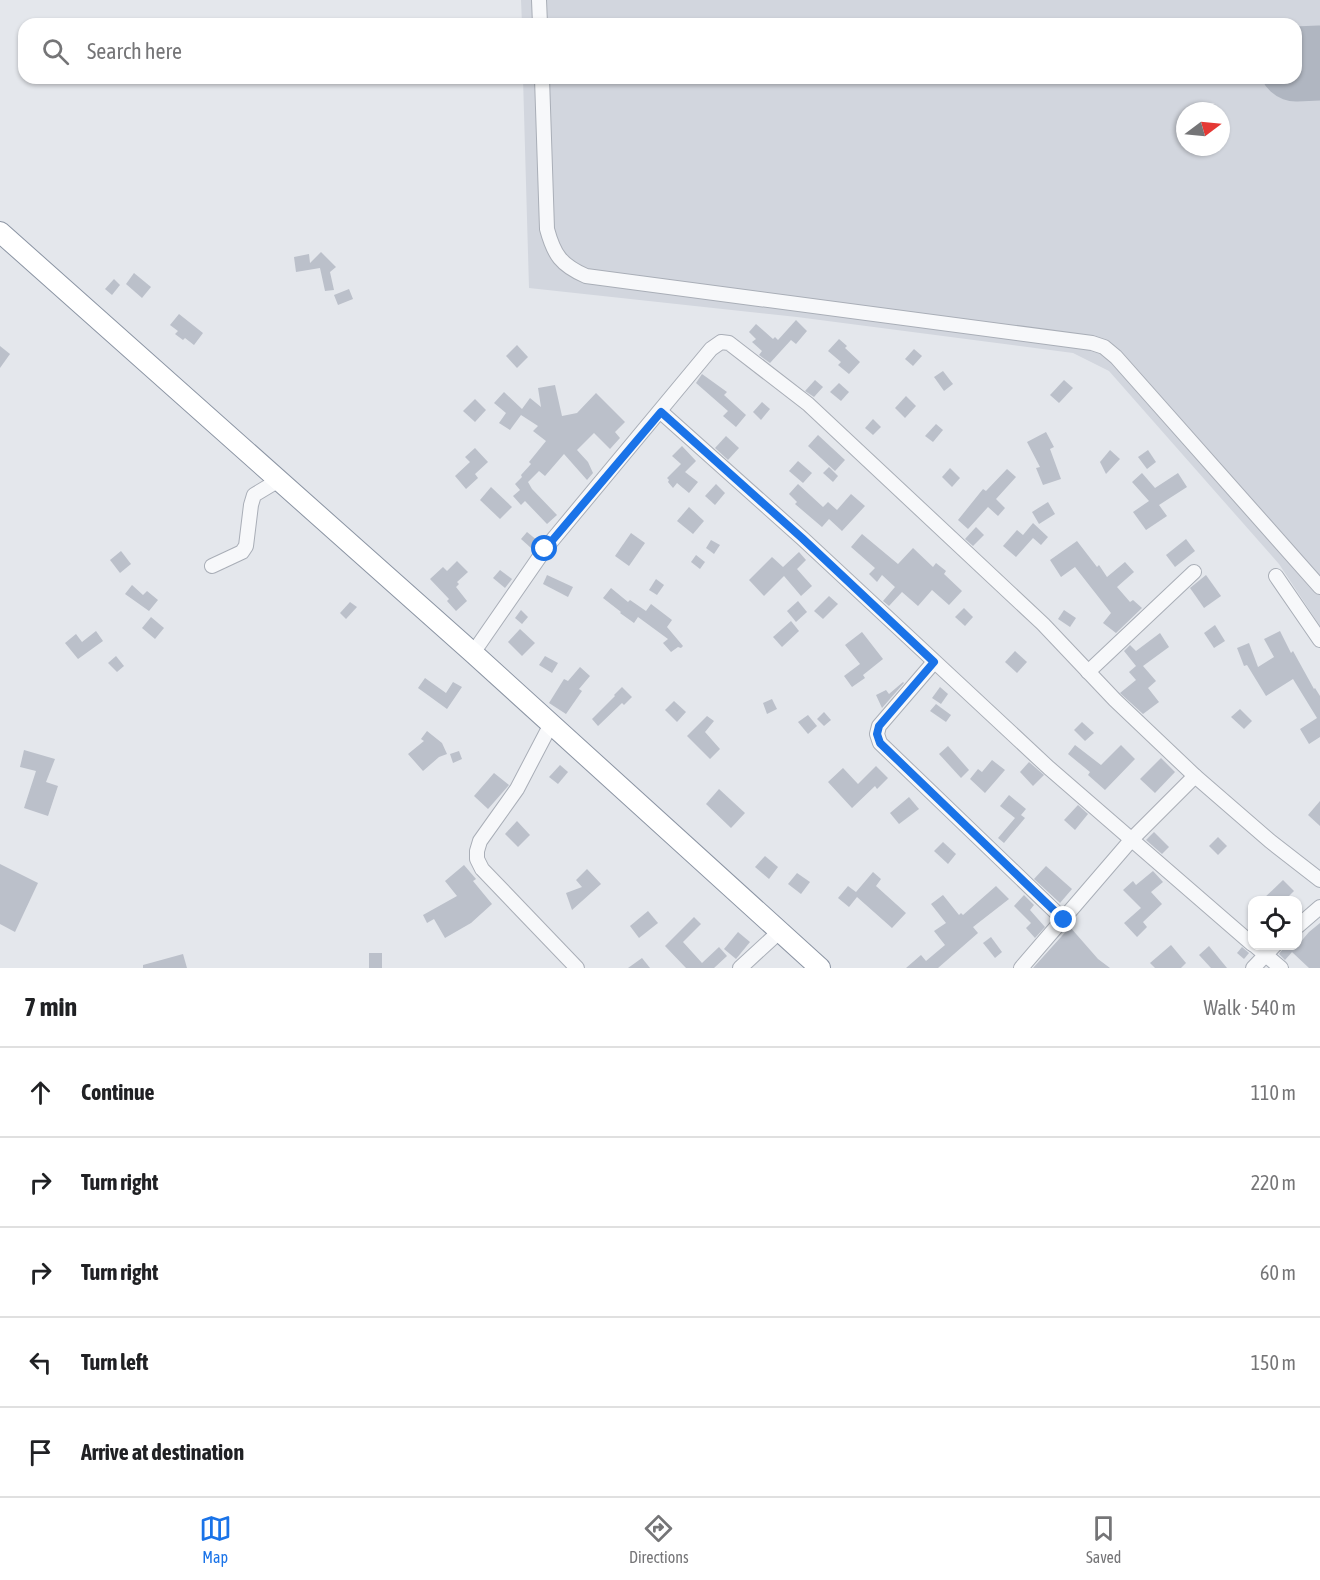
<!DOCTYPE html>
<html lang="en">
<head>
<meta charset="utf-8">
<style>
  :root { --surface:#fff; --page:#f6f6f6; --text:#202124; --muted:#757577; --line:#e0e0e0; --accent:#1a73e8 }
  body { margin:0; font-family:"Asap Condensed",sans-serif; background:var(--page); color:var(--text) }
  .controls { position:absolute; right:18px; bottom:18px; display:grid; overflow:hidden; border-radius:12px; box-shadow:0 2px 4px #0004 }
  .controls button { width:54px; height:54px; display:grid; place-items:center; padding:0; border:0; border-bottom:2px solid var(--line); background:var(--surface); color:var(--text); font:30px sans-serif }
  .compass { position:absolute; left:1176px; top:102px; width:54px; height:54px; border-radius:50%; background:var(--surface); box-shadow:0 2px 4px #0004; rotate:74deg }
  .stop { position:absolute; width:18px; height:18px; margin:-14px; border:4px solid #1a73e8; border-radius:50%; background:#fff }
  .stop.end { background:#1a73e8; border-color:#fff; box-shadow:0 2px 6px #0008 }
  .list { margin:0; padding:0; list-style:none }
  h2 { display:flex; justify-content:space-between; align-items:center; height:78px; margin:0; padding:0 24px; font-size:26px }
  h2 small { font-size:20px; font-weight:400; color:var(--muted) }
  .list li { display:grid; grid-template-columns:39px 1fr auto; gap:18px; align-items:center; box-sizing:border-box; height:90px; padding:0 24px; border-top:2px solid var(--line) }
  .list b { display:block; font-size:22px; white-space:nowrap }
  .list em { font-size:20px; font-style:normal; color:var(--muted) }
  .icon { flex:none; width:33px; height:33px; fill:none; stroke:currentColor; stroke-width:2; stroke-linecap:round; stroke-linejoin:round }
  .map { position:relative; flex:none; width:1320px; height:968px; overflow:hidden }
  .search { position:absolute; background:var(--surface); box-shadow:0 2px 4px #0004; left:18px; right:18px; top:18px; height:66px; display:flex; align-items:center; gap:15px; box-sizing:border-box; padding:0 21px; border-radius:18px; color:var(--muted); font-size:22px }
  .sheet { height:528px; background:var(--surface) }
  nav { display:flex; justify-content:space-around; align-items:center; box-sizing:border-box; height:84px; border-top:2px solid var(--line); background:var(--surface); font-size:16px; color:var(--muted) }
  nav a { display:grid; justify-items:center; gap:3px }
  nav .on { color:var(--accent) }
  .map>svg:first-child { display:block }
  .built { fill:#d2d6de; fill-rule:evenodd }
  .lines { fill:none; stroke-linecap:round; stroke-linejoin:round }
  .runway { stroke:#b0b6c1; stroke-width:75 }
  .building { fill:#bbc0ca }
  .minor-casing { stroke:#a9aeb7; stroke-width:16 }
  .highway-casing { stroke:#8b94a3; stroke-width:22 }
  .minor { stroke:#f7f8fa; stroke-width:14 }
  .highway { stroke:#fff; stroke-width:20 }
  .route { stroke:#1a73e8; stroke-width:8 }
</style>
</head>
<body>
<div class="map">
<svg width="1320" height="968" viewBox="0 0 1320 968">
  <rect width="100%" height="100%" fill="#e4e7ec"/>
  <path class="built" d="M521,0H1320V626L1279,564L1109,371L1073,353L797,317L529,288L523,78H1296V24H522ZM1185,111H1221V147H1185Z"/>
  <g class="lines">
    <polyline class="runway" points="1296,64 1320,63"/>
  </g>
  <g class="building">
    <polygon points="321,252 336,267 330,272 334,290 325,291 320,268 296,272 294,257 309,254 310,263"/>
    <polygon points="134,273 151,287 142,298 126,284"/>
    <polygon points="114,279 120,285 112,295 105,289"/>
    <polygon points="349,289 353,299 338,305 334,295"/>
    <polygon points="179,314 203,333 194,345 185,338 183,340 175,334 178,331 170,325"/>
    <polygon points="796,320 807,331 796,344 791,340 770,363 759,355 762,351 752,342 756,339 749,332 756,324 773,339 775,337 778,340"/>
    <polygon points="839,339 847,346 845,348 860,362 849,374 838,365 841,362 828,351"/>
    <polygon points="517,345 528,357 517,368 506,356"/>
    <polygon points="0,346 10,354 0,368"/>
    <polygon points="914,349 922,356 913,366 905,359"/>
    <polygon points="943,371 953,384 944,391 934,377"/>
    <polygon points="702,374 727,392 724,395 746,415 736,427 723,416 728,411 696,383"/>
    <polygon points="815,380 823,387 814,397 805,391"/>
    <polygon points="1064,380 1073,388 1059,403 1050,395"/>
    <polygon points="839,383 849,392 841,401 830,392"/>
    <polygon points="555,385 562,416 577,413 596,393 625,422 615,432 620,438 610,449 594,433 577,450 588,462 593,473 587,480 564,454 545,476 539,471 528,482 532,489 557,515 547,524 525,501 521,505 513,496 520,490 515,484 522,477 521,475 531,464 529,462 546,441 533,431 538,426 521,415 510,430 499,423 506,413 494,403 504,392 522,409 530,398 541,407 538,388"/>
    <polygon points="906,396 916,406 905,418 895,408"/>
    <polygon points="475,399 486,410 475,422 463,411"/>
    <polygon points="762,402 770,409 761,420 753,412"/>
    <polygon points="873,419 881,427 873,435 865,428"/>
    <polygon points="936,424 943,430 933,442 925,436"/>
    <polygon points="1046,432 1054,447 1050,449 1061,479 1043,485 1036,468 1040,467 1027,442"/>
    <polygon points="818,435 845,460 835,471 808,446"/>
    <polygon points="726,436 739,448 728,460 715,448"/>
    <polygon points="682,446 696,461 685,472 698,482 689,493 677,483 673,488 668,482 669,480 667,478 681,464 672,456"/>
    <polygon points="475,448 488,462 475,474 478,478 466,489 455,476 470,462 465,457"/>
    <polygon points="1110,450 1120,459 1106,474 1100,462"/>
    <polygon points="1148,450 1156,462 1147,469 1138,457"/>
    <polygon points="798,461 812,473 803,483 789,471"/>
    <polygon points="829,467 838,476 833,482 823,473"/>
    <polygon points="950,468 960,478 952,487 942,477"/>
    <polygon points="1007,469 1016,477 996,499 1005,508 998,516 988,507 968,529 958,520 983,489 986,491"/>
    <polygon points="1142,473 1155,488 1178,473 1187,487 1159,505 1167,516 1146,530 1133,512 1149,501 1132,482"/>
    <polygon points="716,484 725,493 715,505 705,496"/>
    <polygon points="798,484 823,507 828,502 837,510 851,494 865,506 842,531 829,519 822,527 795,504 797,502 789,494"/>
    <polygon points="491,487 512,507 500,519 480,500"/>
    <polygon points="1048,502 1055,514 1039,524 1032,512"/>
    <polygon points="689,507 704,521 693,534 677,521"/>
    <polygon points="1033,523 1048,537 1041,545 1033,538 1016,557 1003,546 1017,530 1023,535"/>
    <polygon points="976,527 984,535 973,546 965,539"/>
    <polygon points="527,532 538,541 531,548 521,539"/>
    <polygon points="631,533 645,543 629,566 615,556"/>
    <polygon points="862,534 898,564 913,548 933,567 936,563 946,571 944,574 962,591 949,605 932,590 918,606 902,592 889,606 883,601 895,587 882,575 877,582 869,574 875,568 851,547"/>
    <polygon points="1186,539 1195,551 1175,567 1166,555"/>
    <polygon points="711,540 720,545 714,554 706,548"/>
    <polygon points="1077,541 1097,567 1099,565 1107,577 1125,562 1134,572 1117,587 1130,602 1133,600 1142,608 1116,633 1103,623 1111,613 1075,567 1061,577 1050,560"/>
    <polygon points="121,551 131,564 120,573 110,560"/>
    <polygon points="799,552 806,560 797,569 812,586 801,596 784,576 764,596 749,580 772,557 783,567"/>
    <polygon points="696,555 705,562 700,569 691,562"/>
    <polygon points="457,561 468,572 457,582 459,584 456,587 467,601 456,611 447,601 449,599 430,579 443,567 447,571"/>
    <polygon points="500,570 512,579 505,588 493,578"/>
    <polygon points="547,575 573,587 568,597 543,584"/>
    <polygon points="1206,575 1221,596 1204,608 1190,588"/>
    <polygon points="656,579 664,585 657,595 649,590"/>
    <polygon points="132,585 143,595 147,591 158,600 149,611 125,594"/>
    <polygon points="611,588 628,602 630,600 646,611 651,604 672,620 667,627 683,646 681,648 678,647 671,652 663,643 668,639 638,617 634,623 620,613 621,612 603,598"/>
    <polygon points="829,596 838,604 823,619 814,611"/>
    <polygon points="798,601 807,612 796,622 787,611"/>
    <polygon points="350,602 357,607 346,619 340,613"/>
    <polygon points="964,608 973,617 965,626 955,617"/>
    <polygon points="521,610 528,617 522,624 515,618"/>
    <polygon points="1064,610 1076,618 1070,627 1058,619"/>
    <polygon points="151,617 164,628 155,639 142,628"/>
    <polygon points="791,621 799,631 782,647 773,637"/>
    <polygon points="1215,625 1225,641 1214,648 1204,633"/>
    <polygon points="520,629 535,643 522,656 508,642"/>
    <polygon points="96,631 103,641 78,659 65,643 76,634 82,642"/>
    <polygon points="1280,631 1291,653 1293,651 1314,689 1315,688 1320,696 1320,737 1309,744 1300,729 1317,718 1293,679 1266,696 1247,665 1244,666 1237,648 1249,643 1258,667 1274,657 1264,639"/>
    <polygon points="862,632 883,659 863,675 865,678 852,687 844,676 860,664 845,645"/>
    <polygon points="1160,633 1169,647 1143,666 1156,681 1148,688 1159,702 1143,714 1120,693 1136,680 1129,672 1136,666 1124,651 1130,645 1136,651"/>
    <polygon points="1015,651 1027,662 1017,673 1005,662"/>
    <polygon points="116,656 124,666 117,672 108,663"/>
    <polygon points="545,656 558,663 552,673 539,665"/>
    <polygon points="580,667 590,676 579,689 582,691 566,714 549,703 564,679 568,681"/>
    <polygon points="425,678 446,693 453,682 462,687 447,709 418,688"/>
    <polygon points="903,682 904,683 882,708 876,695 886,690 889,694"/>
    <polygon points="622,687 632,697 624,705 622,703 598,726 592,719 615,696 614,695"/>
    <polygon points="940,687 948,694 941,704 932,698"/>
    <polygon points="772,699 777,709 767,714 763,703"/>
    <polygon points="674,701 686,712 677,722 665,710"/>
    <polygon points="936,704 951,715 946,722 930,711"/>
    <polygon points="1240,709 1252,721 1244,729 1231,717"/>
    <polygon points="824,712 831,720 824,726 817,719"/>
    <polygon points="808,715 817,726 808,734 798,722"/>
    <polygon points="707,716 714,721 705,732 720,749 710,759 687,736"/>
    <polygon points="1082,722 1094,733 1085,741 1074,730"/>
    <polygon points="427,731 442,743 447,754 439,757 423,771 408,754 424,741 421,739"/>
    <polygon points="1075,745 1101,765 1121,745 1135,759 1105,790 1088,775 1090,772 1068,754"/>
    <polygon points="948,746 969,770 961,778 939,754"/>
    <polygon points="24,750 55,759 46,782 58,786 48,816 24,808 36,771 20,767"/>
    <polygon points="459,751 462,759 453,763 450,754"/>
    <polygon points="1161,758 1175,772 1155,793 1140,779"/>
    <polygon points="992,760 1005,770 985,793 970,779 978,769 982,772"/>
    <polygon points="1029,762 1044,775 1033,786 1020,772"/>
    <polygon points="560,765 568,772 558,784 549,777"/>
    <polygon points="876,766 888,778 877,789 875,786 852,808 828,782 843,768 858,784"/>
    <polygon points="494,773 509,785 488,809 474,796"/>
    <polygon points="719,789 745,813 731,828 706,804"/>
    <polygon points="1009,795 1026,809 1021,815 1025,818 1004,843 998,838 1015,818 1000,806"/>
    <polygon points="909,797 919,809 899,824 890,813"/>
    <polygon points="1320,801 1320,826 1308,815"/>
    <polygon points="1078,805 1088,814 1075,830 1064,820"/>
    <polygon points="517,821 530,835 518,847 505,834"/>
    <polygon points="1154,832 1169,847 1162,854 1146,840"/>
    <polygon points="1218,837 1227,846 1218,855 1209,846"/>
    <polygon points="943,842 956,854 948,864 934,851"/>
    <polygon points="765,856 778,867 769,879 755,867"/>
    <polygon points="0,864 38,883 15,932 0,924"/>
    <polygon points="464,865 476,879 473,881 492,904 471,923 445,938 434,919 427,923 423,915 457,896 445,881"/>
    <polygon points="1046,866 1072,889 1060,903 1034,879"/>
    <polygon points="587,869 601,884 572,910 566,893 582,887 576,880"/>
    <polygon points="1153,871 1163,882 1151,892 1162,904 1143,922 1147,927 1137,937 1124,923 1141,908 1123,890 1133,881 1136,885"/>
    <polygon points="873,872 881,879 876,886 906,913 892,928 857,897 849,907 838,898 848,886 856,892"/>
    <polygon points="797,873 810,882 801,894 788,884"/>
    <polygon points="1283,880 1294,891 1285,900 1262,900"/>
    <polygon points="996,886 1009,899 973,927 978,933 938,968 906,968 921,955 926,961 945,945 934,931 946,923 931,904 943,895 959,915 961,913 963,915"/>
    <polygon points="1024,895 1034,905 1030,910 1045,927 1035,938 1026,928 1031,923 1014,906"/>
    <polygon points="648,911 658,923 639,938 630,926"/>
    <polygon points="694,917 701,924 683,942 702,963 719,947 727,956 714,968 686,968 665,946"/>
    <polygon points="1320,923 1320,968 1309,968 1292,952 1285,960 1279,954 1286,945 1298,945 1309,932"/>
    <polygon points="1070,927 1098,959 1110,968 1033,968"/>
    <polygon points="738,932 750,942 736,959 724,949"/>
    <polygon points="991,937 1002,952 995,958 983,943"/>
    <polygon points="1171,945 1186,963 1181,968 1155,968 1150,963"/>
    <polygon points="1209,946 1227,968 1211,968 1199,955"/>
    <polygon points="1242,947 1249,953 1244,959 1237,953"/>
    <rect x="369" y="953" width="13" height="15"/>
    <polygon points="183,954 187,968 143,968 143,965"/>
    <polygon points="642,958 650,968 628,968"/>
  </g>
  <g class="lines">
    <g class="minor-casing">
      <g id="minor">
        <polyline points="539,0 540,24"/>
        <path d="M542,78L547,229C554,255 561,265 586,276L1092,343L1104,347L1116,357L1320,587"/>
        <polyline points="661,412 802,538 1049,768 1252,944"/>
        <polyline points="212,566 242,552 246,546 251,505 254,495 279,480"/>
        <polyline points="1276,576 1320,640"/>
        <polyline points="473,653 545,549 711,349 721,342 729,343 808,404 1043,624 1115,700 1195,776 1270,841 1320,880"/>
        <polyline points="934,662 879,726 877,734 880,743 1064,920"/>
        <polyline points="1088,672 1194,572"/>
        <polyline points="551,724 517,789 480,841 477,851 477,859 482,869 577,968"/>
        <polyline points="1298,926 1320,907"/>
        <polyline points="1254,945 1281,968"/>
        <polyline points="740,968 779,932"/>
        <polyline points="1021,968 1132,839 1195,776"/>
        <polyline points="1253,968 1275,945"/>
      </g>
    </g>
    <g class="highway-casing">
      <polyline id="highway" points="0,232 473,653 820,968"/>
    </g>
    <use href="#minor" class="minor"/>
    <use href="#highway" class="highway"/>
  </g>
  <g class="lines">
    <polyline class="route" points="545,549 661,412 802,538 934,662 879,726 877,734 880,743 1064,920"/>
  </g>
</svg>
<div class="controls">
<button><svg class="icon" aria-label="locate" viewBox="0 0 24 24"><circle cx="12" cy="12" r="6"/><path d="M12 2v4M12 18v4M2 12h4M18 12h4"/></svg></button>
</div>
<svg class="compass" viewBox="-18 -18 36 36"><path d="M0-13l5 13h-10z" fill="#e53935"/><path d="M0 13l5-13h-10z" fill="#757577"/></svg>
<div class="stop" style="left:545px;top:549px"></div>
<div class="stop end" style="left:1064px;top:920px"></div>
<div class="search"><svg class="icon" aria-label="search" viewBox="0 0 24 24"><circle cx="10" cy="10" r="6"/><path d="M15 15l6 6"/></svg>Search here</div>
</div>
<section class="sheet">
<h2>7 min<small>Walk · 540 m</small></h2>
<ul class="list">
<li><svg class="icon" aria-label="ahead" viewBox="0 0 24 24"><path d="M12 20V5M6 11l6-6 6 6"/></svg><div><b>Continue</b></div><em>110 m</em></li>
<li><svg class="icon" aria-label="right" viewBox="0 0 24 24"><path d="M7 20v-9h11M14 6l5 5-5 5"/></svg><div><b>Turn right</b></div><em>220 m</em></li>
<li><svg class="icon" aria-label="right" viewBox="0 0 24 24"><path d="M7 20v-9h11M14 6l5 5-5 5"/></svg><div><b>Turn right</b></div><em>60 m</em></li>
<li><svg class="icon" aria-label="left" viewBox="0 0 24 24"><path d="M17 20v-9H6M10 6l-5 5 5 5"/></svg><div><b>Turn left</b></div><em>150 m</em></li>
<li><svg class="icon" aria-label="arrive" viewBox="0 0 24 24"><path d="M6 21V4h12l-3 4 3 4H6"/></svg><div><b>Arrive at destination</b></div></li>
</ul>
</section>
<nav>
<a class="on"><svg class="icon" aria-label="map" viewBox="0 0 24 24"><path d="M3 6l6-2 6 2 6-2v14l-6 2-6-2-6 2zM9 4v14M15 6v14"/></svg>Map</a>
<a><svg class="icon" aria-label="directions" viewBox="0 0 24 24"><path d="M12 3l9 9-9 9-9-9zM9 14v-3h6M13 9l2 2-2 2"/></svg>Directions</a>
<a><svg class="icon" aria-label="saved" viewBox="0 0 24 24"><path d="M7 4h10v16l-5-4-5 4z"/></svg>Saved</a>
</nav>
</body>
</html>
